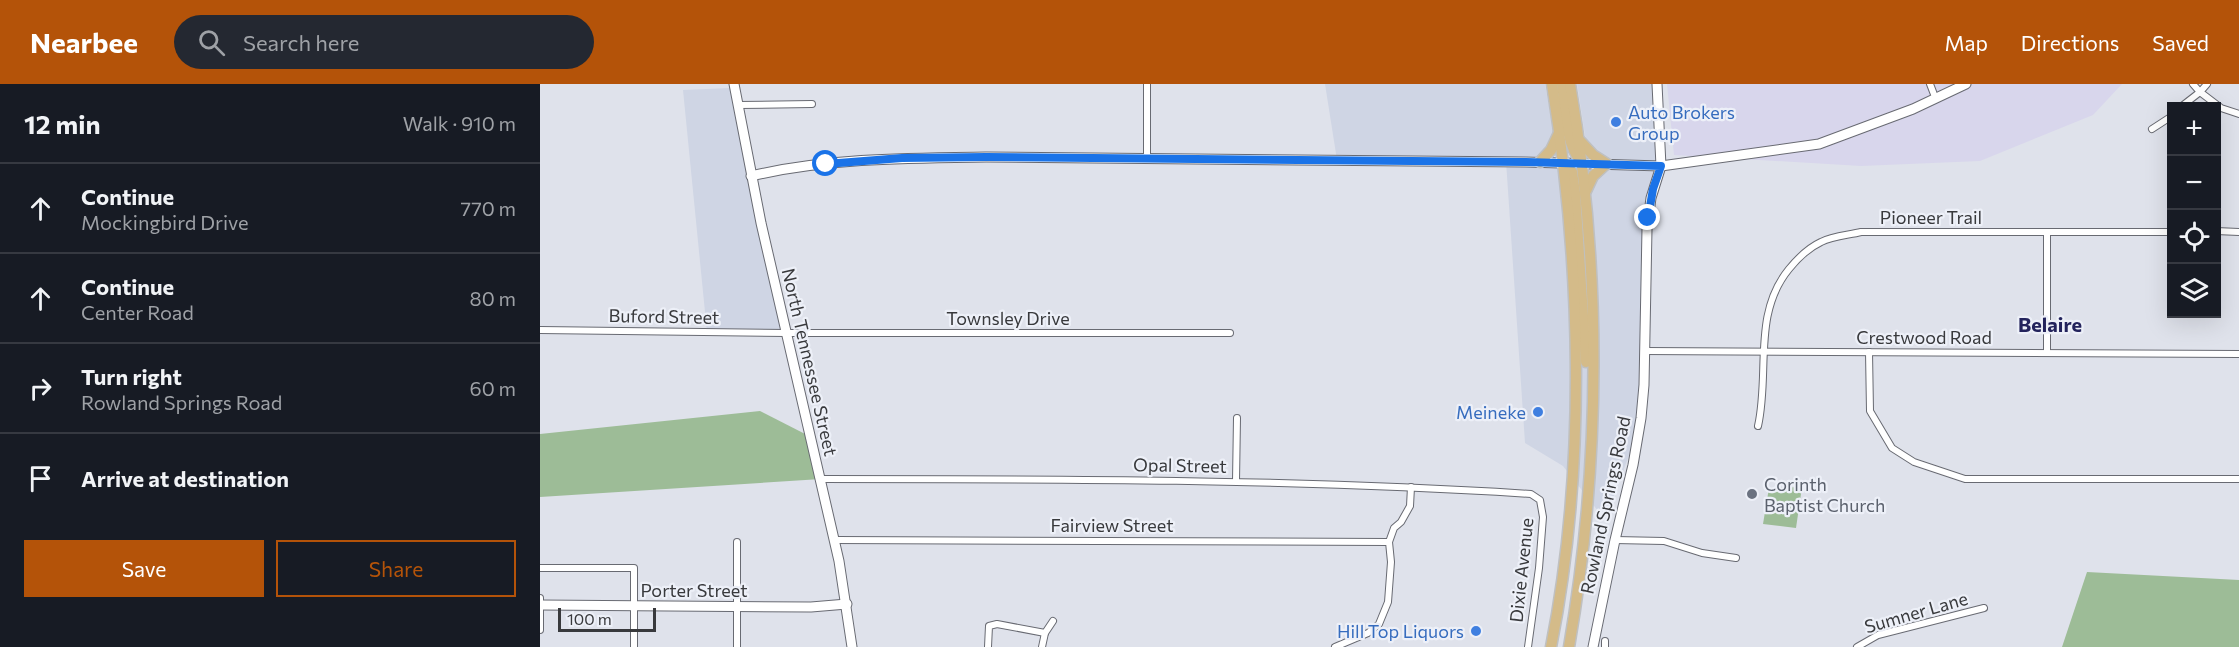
<!DOCTYPE html>
<html lang="en">
<head>
<meta charset="utf-8">
<style>
  :root { --surface:#171b24; --page:#242831; --text:#f1f3f6; --muted:#9ea1a6; --line:#363941; --accent:#b45309 }
  body { margin:0; font-family:Commissioner,sans-serif; background:var(--page); color:var(--text) }
  .controls { position:absolute; right:18px; top:18px; display:grid; overflow:hidden; border-radius:0px; box-shadow:0 6px 24px #0002 }
  .controls button { width:54px; height:54px; display:grid; place-items:center; padding:0; border:0; border-bottom:2px solid var(--line); background:var(--surface); color:var(--text); font:30px sans-serif }
  .scale { position:absolute; left:18px; bottom:15px; width:98px; box-sizing:border-box; padding-left:6px; border:3px solid #38393c; border-top:0; font-size:16px; line-height:21px; white-space:nowrap; color:#38393c; -webkit-text-stroke:4px #edf0f8; paint-order:stroke }
  .stop { position:absolute; width:18px; height:18px; margin:-14px; border:4px solid #1a73e8; border-radius:50%; background:#fff }
  .stop.end { background:#1a73e8; border-color:#fff; box-shadow:0 2px 6px #0008 }
  .list { margin:0; padding:0; list-style:none }
  h2 { display:flex; justify-content:space-between; align-items:center; height:78px; margin:0; padding:0 24px; font-size:26px }
  h2 small { font-size:20px; font-weight:400; color:var(--muted) }
  .list li { display:grid; grid-template-columns:39px 1fr auto; gap:18px; align-items:center; box-sizing:border-box; height:90px; padding:0 24px; border-top:2px solid var(--line) }
  .list b { display:block; font-size:22px; white-space:nowrap }
  .list p { margin:0; font-size:20px; white-space:nowrap; color:var(--muted) }
  .list em { font-size:20px; font-style:normal; color:var(--muted) }
  .actions { display:flex; gap:12px; padding:18px 24px }
  .actions a { flex:1; padding:14px 0; border:2px solid var(--accent); border-radius:0px; text-align:center; font-size:21px; color:var(--accent) }
  .actions .main { background:var(--accent); color:#fff }
  .icon { flex:none; width:33px; height:33px; fill:none; stroke:currentColor; stroke-width:2; stroke-linecap:round; stroke-linejoin:round }
  .map { position:relative; flex:none; width:1699px; height:563px; overflow:hidden }
  header { display:flex; align-items:center; gap:36px; box-sizing:border-box; height:84px; padding:0 30px; background:var(--accent); color:#fff }
  header strong { font-size:28px }
  nav { display:flex; gap:33px; margin-inline-start:auto; font-size:21px }
  .search { width:420px; height:54px; background:var(--page); display:flex; align-items:center; gap:15px; box-sizing:border-box; padding:0 21px; border-radius:33px; color:var(--muted); font-size:22px }
  main { display:flex }
  aside { flex:1; background:var(--surface) }
  .map>svg:first-child { display:block }
  .built { fill:#cfd5e4 }
  .industrial { fill:#d8d6ec }
  .green { fill:#9dbc97 }
  .lines { fill:none; stroke-linecap:round; stroke-linejoin:round }
  .street-casing { stroke:#686a72; stroke-width:8 }
  .secondary-casing { stroke:#686a72; stroke-width:11 }
  .primary-casing { stroke:#bfc0c1; stroke-width:13 }
  .street { stroke:#fff; stroke-width:6 }
  .secondary { stroke:#fff; stroke-width:9 }
  .primary { stroke:#d4bb89; stroke-width:10 }
  .route { stroke:#1a73e8; stroke-width:8 }
  .shop-dot { fill:#3f7fe0; stroke:#edf0f8; stroke-width:2 }
  .worship-dot { fill:#6b7280; stroke:#edf0f8; stroke-width:2 }
  .labels { text-anchor:middle; dominant-baseline:central; stroke-width:4.5; stroke-linejoin:round; paint-order:stroke }
  .shop-label { font-size:18px; fill:#366cbe; stroke:#edf0f8; text-anchor:end }
  .street-label { font-size:18px; fill:#38393c; stroke:#edf0f8 }
  .worship-label { font-size:18px; fill:#5b616d; stroke:#edf0f8; text-anchor:start }
  .neighbourhood-label { font-size:20px; font-weight:bold; fill:#23235c; stroke:#edf0f8 }
</style>
</head>
<body>
<header>
<strong>Nearbee</strong>
<div class="search"><svg class="icon" aria-label="search" viewBox="0 0 24 24"><circle cx="10" cy="10" r="6"/><path d="M15 15l6 6"/></svg>Search here</div>
<nav><a>Map</a><a>Directions</a><a>Saved</a></nav>
</header>
<main>
<aside>
<h2>12 min<small>Walk · 910 m</small></h2>
<ul class="list">
<li><svg class="icon" aria-label="ahead" viewBox="0 0 24 24"><path d="M12 20V5M6 11l6-6 6 6"/></svg><div><b>Continue</b><p>Mockingbird Drive</p></div><em>770 m</em></li>
<li><svg class="icon" aria-label="ahead" viewBox="0 0 24 24"><path d="M12 20V5M6 11l6-6 6 6"/></svg><div><b>Continue</b><p>Center Road</p></div><em>80 m</em></li>
<li><svg class="icon" aria-label="right" viewBox="0 0 24 24"><path d="M7 20v-9h11M14 6l5 5-5 5"/></svg><div><b>Turn right</b><p>Rowland Springs Road</p></div><em>60 m</em></li>
<li><svg class="icon" aria-label="arrive" viewBox="0 0 24 24"><path d="M6 21V4h12l-3 4 3 4H6"/></svg><div><b>Arrive at destination</b></div></li>
</ul>
<div class="actions"><a class="main">Save</a><a>Share</a></div>
</aside>
<div class="map">
<svg width="1699" height="563" viewBox="0 0 1699 563">
  <rect width="100%" height="100%" fill="#dfe2eb"/>
  <g class="built">
    <polygon points="785,0 1005,0 1018,72 797,76"/>
    <polygon points="1037,0 1112,0 1117,75 1104,128 1100,307 1091,366 1065,436 1023,382 985,359 966,77 986,78 1048,71"/>
    <polygon points="190,4 247,249 167,248 143,6"/>
  </g>
  <polygon class="industrial" points="1127,0 1582,0 1553,31 1440,77 1321,82 1134,71"/>
  <g class="green">
    <polygon points="220,327 271,353 281,395 0,413 0,350"/>
    <polygon points="1262,403 1256,444 1223,440 1229,404"/>
    <polygon points="1547,488 1699,496 1699,563 1522,563"/>
  </g>
  <g class="lines">
    <g class="street-casing">
      <g id="street">
        <polyline points="607,0 607,74"/>
        <polyline points="1390,0 1395,13"/>
        <polyline points="1667,0 1660,8 1681,24 1699,30"/>
        <polyline points="198,21 272,20"/>
        <polyline points="1642,22 1660,8 1653,0"/>
        <polyline points="1612,45 1632,32"/>
        <polyline points="1676,147 1699,148"/>
        <polyline points="0,246 247,249 690,249"/>
        <polyline points="1104,267 1699,270"/>
        <polyline points="1329,268 1330,327 1352,364 1374,378 1425,395 1699,395"/>
        <polyline points="1507,269 1507,148"/>
        <path d="M1218,342C1230,289 1212,230 1249,185C1258,174 1268,164 1281,158C1292,152 1309,151 1321,148H1632"/>
        <path d="M281,395C518,395 755,395 991,410L1000,416L1003,433L999,484L988,563"/>
        <polyline points="696,397 697,334"/>
        <polyline points="295,456 849,458"/>
        <polyline points="1075,456 1124,457 1162,469 1196,474"/>
        <polyline points="197,458 197,563"/>
        <polyline points="0,484 94,484 94,563"/>
        <polyline points="0,514 0,546"/>
        <polyline points="448,563 449,542 457,540 505,549"/>
        <polyline points="502,563 505,549 513,537"/>
        <polyline points="795,563 828,549 839,540 848,518 851,478 849,458 854,444 861,438 870,422 871,403"/>
        <polyline points="1065,563 1065,557"/>
        <polyline points="1317,563 1338,551 1444,524"/>
      </g>
    </g>
    <g class="secondary-casing">
      <g id="secondary">
        <polyline points="194,0 221,139 299,477 312,563"/>
        <path d="M211,92C287,74 368,74 446,73L986,78L1121,82L1279,60L1373,25L1426,0"/>
        <polyline points="0,521 271,523 307,520"/>
        <polyline points="1053,563 1075,456 1093,381 1101,334 1104,301 1107,145 1111,114 1121,82 1117,0"/>
      </g>
    </g>
    <g class="primary-casing">
      <g id="primary">
        <path d="M1022,0C1025,21 1026,62 1041,77"/>
        <polyline points="1040,57 1053,71 1067,80"/>
        <polyline points="1000,78 1011,66 1019,49"/>
        <polyline points="1026,80 1032,88 1035,109 1046,278"/>
        <polyline points="1046,107 1053,92 1066,80"/>
        <path d="M1011,563C1047,381 1041,182 1012,0"/>
        <path d="M1029,563C1061,378 1062,185 1030,0"/>
      </g>
    </g>
    <use href="#street" class="street"/>
    <use href="#secondary" class="secondary"/>
    <use href="#primary" class="primary"/>
  </g>
  <g class="lines">
    <polyline class="route" points="286,80 362,74 446,73 986,78 1121,82 1113,105 1108,134"/>
  </g>
  <g class="shop-dot">
    <circle cx="1076" cy="38" r="6"/>
    <circle cx="998" cy="328" r="6"/>
    <circle cx="936" cy="547" r="6"/>
  </g>
  <circle class="worship-dot" cx="1212" cy="410" r="6"/>
  <g class="labels">
    <g class="shop-label">
      <text x="1088" y="28" text-anchor="start">Auto Brokers<tspan x="1088" dy="21">Group</tspan></text>
      <text x="986" y="328">Meineke</text>
      <text x="924" y="547">Hill Top Liquors</text>
    </g>
    <g class="street-label">
      <text x="1391" y="133">Pioneer Trail</text>
      <text transform="translate(124 232) rotate(1)">Buford Street</text>
      <text x="468" y="234">Townsley Drive</text>
      <text x="1384" y="253">Crestwood Road</text>
      <text transform="translate(270 278) rotate(77)">North Tennessee Street</text>
      <text transform="translate(640 381) rotate(1)">Opal Street</text>
      <text transform="translate(1065 421) rotate(-78)">Rowland Springs Road</text>
      <text x="572" y="441">Fairview Street</text>
      <text transform="translate(981 486) rotate(-84)">Dixie Avenue</text>
      <text x="154" y="506">Porter Street</text>
      <text transform="translate(1376 528) rotate(-16)">Sumner Lane</text>
    </g>
    <g class="worship-label">
      <text x="1224" y="400">Corinth<tspan x="1224" dy="21">Baptist Church</tspan></text>
    </g>
    <g class="neighbourhood-label">
      <text x="1510" y="240">Belaire</text>
    </g>
  </g>
</svg>
<div class="controls">
<button>+</button>
<button>−</button>
<button><svg class="icon" aria-label="locate" viewBox="0 0 24 24"><circle cx="12" cy="12" r="6"/><path d="M12 2v4M12 18v4M2 12h4M18 12h4"/></svg></button>
<button><svg class="icon" aria-label="layers" viewBox="0 0 24 24"><path d="M12 4l9 5-9 5-9-5zM3 14l9 5 9-5"/></svg></button>
</div>
<div class="scale">100 m</div>
<div class="stop" style="left:286px;top:80px"></div>
<div class="stop end" style="left:1108px;top:134px"></div>
</div>
</main>
</body>
</html>
